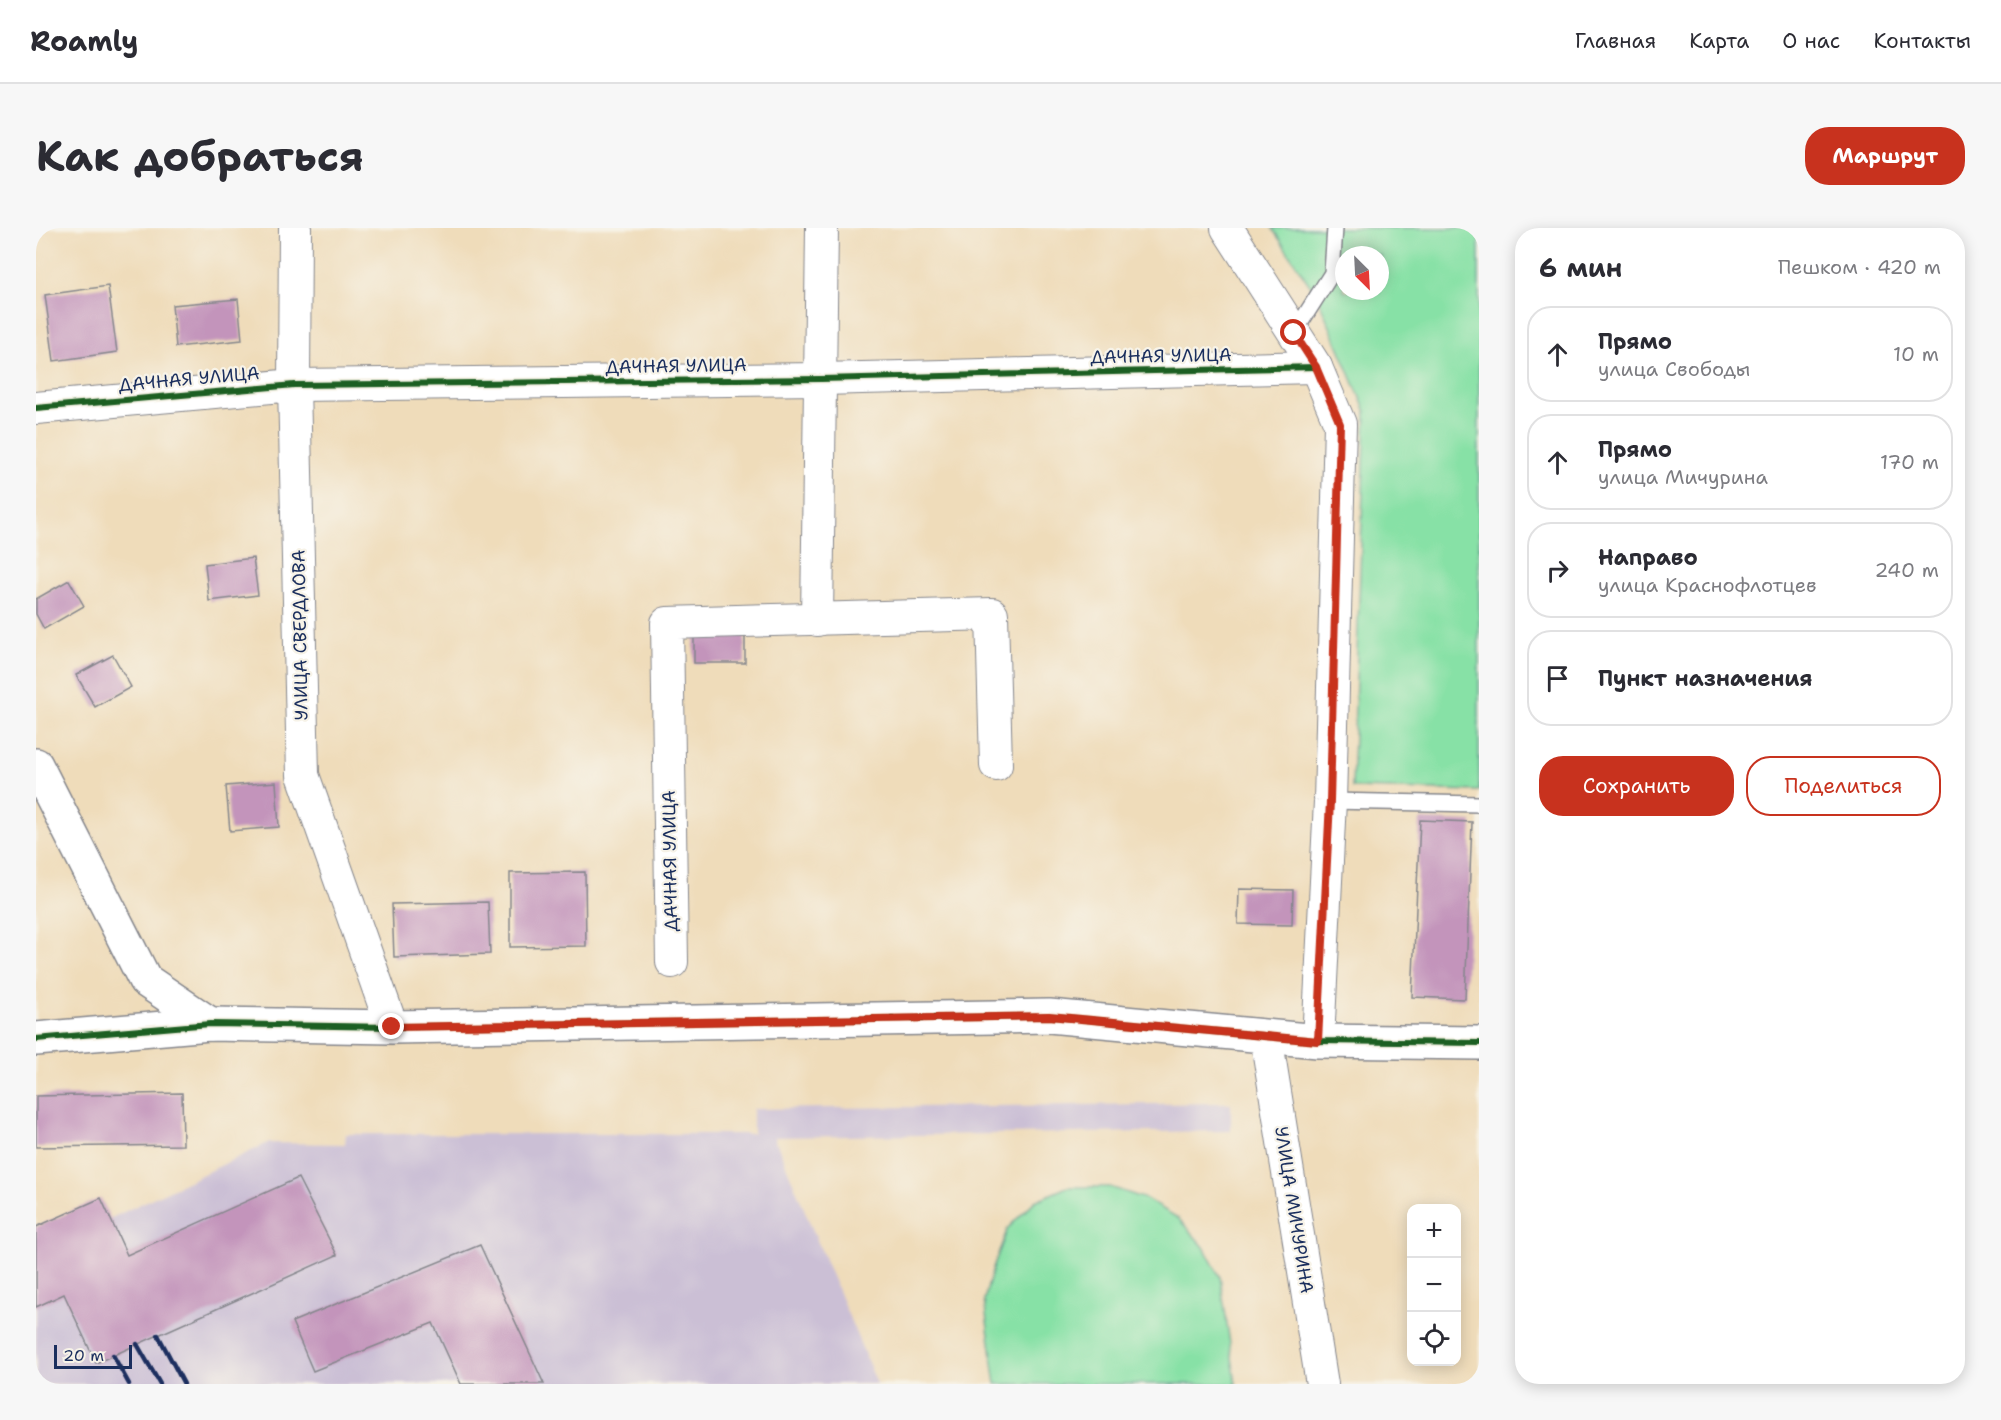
<!DOCTYPE html>
<html lang="ru">
<head>
<meta charset="utf-8">
<style>
  :root { --surface:#fff; --page:#f7f7f7; --text:#2b2b33; --muted:#7c7c81; --line:#e1e1e2; --accent:#c8321e }
  body { margin:0; font-family:"Shantell Sans",sans-serif; background:var(--page); color:var(--text) }
  .controls { position:absolute; right:18px; bottom:18px; display:grid; overflow:hidden; border-radius:12px; box-shadow:0 3px 15px #0003 }
  .controls button { width:54px; height:54px; display:grid; place-items:center; padding:0; border:0; border-bottom:2px solid var(--line); background:var(--surface); color:var(--text); font:30px sans-serif }
  .compass { position:absolute; left:1299px; top:18px; width:54px; height:54px; border-radius:50%; background:var(--surface); box-shadow:0 3px 15px #0003; rotate:156deg }
  .scale { position:absolute; left:18px; bottom:15px; width:78px; box-sizing:border-box; padding-left:6px; border:3px solid #1b2f5e; border-top:0; font-size:16px; line-height:21px; white-space:nowrap; color:#1b2f5e; -webkit-text-stroke:4px #f7f3e8; paint-order:stroke }
  .stop { position:absolute; width:18px; height:18px; margin:-14px; border:4px solid #c8321e; border-radius:50%; background:#fff }
  .stop.end { background:#c8321e; border-color:#fff; box-shadow:0 2px 6px #0008 }
  .list { margin:0; padding:0; list-style:none }
  h2 { display:flex; justify-content:space-between; align-items:center; height:78px; margin:0; padding:0 24px; font-size:26px }
  h2 small { font-size:20px; font-weight:400; color:var(--muted) }
  .list li { display:grid; grid-template-columns:39px 1fr auto; gap:18px; align-items:center; box-sizing:border-box; height:96px; margin:0 12px 12px; padding:0 12px; border:2px solid var(--line); border-radius:24px }
  .list b { display:block; font-size:22px; white-space:nowrap }
  .list p { margin:0; font-size:20px; white-space:nowrap; color:var(--muted) }
  .list em { font-size:20px; font-style:normal; color:var(--muted) }
  .actions { display:flex; gap:12px; padding:18px 24px }
  .actions a { flex:1; padding:14px 0; border:2px solid var(--accent); border-radius:24px; text-align:center; font-size:21px; color:var(--accent) }
  .actions .main { background:var(--accent); color:#fff }
  .icon { flex:none; width:33px; height:33px; fill:none; stroke:currentColor; stroke-width:2; stroke-linecap:round; stroke-linejoin:round }
  .map { position:relative; flex:none; width:1443px; height:1156px; overflow:hidden; border-radius:24px }
  header { display:flex; align-items:center; gap:36px; box-sizing:border-box; height:84px; padding:0 30px; background:var(--surface); border-bottom:2px solid var(--line) }
  header strong { font-size:28px }
  nav { display:flex; gap:33px; margin-inline-start:auto; font-size:21px }
  .intro { display:flex; align-items:center; justify-content:space-between; box-sizing:border-box; height:144px; padding:0 36px }
  h1 { margin:0; font-size:42px }
  .button { padding:15px 27px; border-radius:24px; background:var(--accent); color:#fff; font-size:21px; font-weight:700 }
  main { display:flex; gap:36px; padding:0 36px }
  aside { flex:1; background:var(--surface); border-radius:24px; box-shadow:0 3px 15px #0003 }
  .map>svg:first-child { display:block }
  .industrial { fill:#cbbfd5 }
  .green { fill:#87e1a6; stroke:#518882; stroke-width:1.5; fill-rule:evenodd }
  .building { fill:#c394bb }
  .lines { fill:none; stroke-linecap:round; stroke-linejoin:round }
  .service-casing { stroke:#85868c; stroke-width:18 }
  .minor-casing { stroke:#85868c; stroke-width:34 }
  .tertiary-casing { stroke:#85868c; stroke-width:36 }
  .service { stroke:#fff; stroke-width:15 }
  .minor { stroke:#fff; stroke-width:32 }
  .tertiary { stroke:#fff; stroke-width:33 }
  .rail { stroke:#1b2f5e; stroke-width:4.5 }
  .cycleway-casing { stroke:#f7f3e8; stroke-width:10 }
  .cycleway { stroke:#1b5e20; stroke-width:6 }
  .route { stroke:#c8321e; stroke-width:8 }
  .labels { text-anchor:middle; dominant-baseline:central; stroke-width:4.5; stroke-linejoin:round; paint-order:stroke }
  .street-label { font-size:18px; fill:#1b2f5e; stroke:#f7f3e8 }
</style>
</head>
<body>
<header>
<strong>Roamly</strong>
<nav><a>Главная</a><a>Карта</a><a>О нас</a><a>Контакты</a></nav>
</header>
<div class="intro"><h1>Как добраться</h1><a class="button">Маршрут</a></div>
<main>
<div class="map">
<svg width="1443" height="1156" viewBox="0 0 1443 1156">
  <rect width="100%" height="100%" fill="#f7f3e8"/>
  <filter id="ink" filterUnits="userSpaceOnUse"><feTurbulence type="fractalNoise" baseFrequency=".0167" numOctaves="2"/><feDisplacementMap in="SourceGraphic" scale="12" xChannelSelector="R" yChannelSelector="G"/><feConvolveMatrix kernelMatrix="1 2 1 2 8 2 1 2 1" color-interpolation-filters="sRGB"/></filter>
  <filter id="wash" filterUnits="userSpaceOnUse"><feTurbulence type="fractalNoise" baseFrequency=".008" numOctaves="4" result="noise"/><feDisplacementMap in="SourceGraphic" scale="24" xChannelSelector="R" yChannelSelector="G"/><feGaussianBlur stdDeviation="1.35" result="paint"/><feColorMatrix in="noise" values="0 0 0 0 0 0 0 0 0 0 0 0 0 0 0 0 0 1.4 0 .05"/><feComposite in="paint" operator="in"/></filter>
  <g filter="url(#wash)">
    <rect width="100%" height="100%" fill="#efdcba"/>
    <polygon class="industrial" points="1195,875 1195,903 739,909 739,916 741,916 841,1156 0,1156 0,1026 232,915 309,916 310,906 717,906 717,881"/>
    <g class="green">
      <path d="M1236,0H1443V563L1316,560L1330,184L1281,68ZM1308,27H1344V63H1308Z"/>
      <polygon points="1031,959 1074,959 1110,971 1142,990 1168,1019 1184,1049 1200,1156 960,1156 948,1072 958,1037 972,1000 999,973"/>
    </g>
    <g id="blocks">
      <g class="building">
        <polygon points="72,58 81,124 18,133 9,67"/>
        <polygon points="202,71 206,112 140,119 136,77"/>
        <polygon points="217,330 222,367 173,373 169,336"/>
        <polygon points="33,352 48,378 8,401 0,386 0,371"/>
        <rect x="658" y="398" width="51" height="37"/>
        <polygon points="77,427 95,459 59,479 40,447"/>
        <polygon points="240,554 243,599 194,603 190,558"/>
        <polygon points="1384,592 1436,594 1429,771 1376,769"/>
        <polygon points="549,644 550,718 474,719 474,645"/>
        <polygon points="1203,661 1257,662 1256,697 1202,696"/>
        <polygon points="452,674 454,726 358,729 356,676"/>
        <polygon points="146,865 147,917 0,919 0,868"/>
        <polygon points="262,950 301,1027 60,1135 28,1066 0,1079 0,999 65,970 91,1027"/>
        <polygon points="444,1017 508,1156 425,1156 397,1095 277,1143 256,1094"/>
      </g>
    </g>
  </g>
  <g filter="url(#ink)">
    <use href="#blocks" fill-opacity="0" stroke="#85868c" stroke-width="1.5"/>
    <g class="lines">
      <g class="service-casing">
        <g id="service">
          <polyline points="1258,105 1296,45 1299,0"/>
          <polyline points="1294,573 1443,576"/>
        </g>
      </g>
      <g class="minor-casing">
        <g id="minor">
          <polyline points="259,0 258,157 267,547 356,799"/>
          <polyline points="1191,0 1280,139 1304,196 1294,573 1282,813"/>
          <polyline points="0,180 258,157 785,151 1280,139"/>
          <polyline points="781,392 786,0"/>
          <polyline points="636,734 631,395 956,386 960,537"/>
          <polyline points="1230,808 1286,1156"/>
        </g>
      </g>
      <g class="tertiary-casing">
        <g id="tertiary">
          <polyline points="0,537 109,752 174,796"/>
          <polyline points="0,811 174,796 356,799 1013,788 1282,813 1443,815"/>
        </g>
      </g>
      <use href="#service" class="service"/>
      <use href="#minor" class="minor"/>
      <use href="#tertiary" class="tertiary"/>
      <g class="rail">
        <polyline points="122,1107 148,1156"/>
        <polyline points="101,1116 124,1156"/>
        <polyline points="77,1127 93,1156"/>
      </g>
      <g class="cycleway-casing">
        <g id="cycleway">
          <polyline points="0,180 258,157 785,151 1280,139"/>
          <polyline points="0,811 174,796 356,799 1013,788 1282,813 1443,815"/>
        </g>
      </g>
      <use href="#cycleway" class="cycleway"/>
    </g>
  </g>
  <g class="lines" filter="url(#ink)">
    <polyline class="route" points="356,799 1013,788 1282,813 1294,573 1304,196 1280,139 1258,105"/>
  </g>
  <g class="labels">
    <g class="street-label">
      <text transform="translate(1125 128) rotate(-1)">ДАЧНАЯ УЛИЦА</text>
      <text transform="translate(640 138) rotate(-1)">ДАЧНАЯ УЛИЦА</text>
      <text transform="translate(153 151) rotate(-5)">ДАЧНАЯ УЛИЦА</text>
      <text transform="translate(264 407) rotate(-91)">УЛИЦА СВЕРДЛОВА</text>
      <text transform="translate(634 633) rotate(-91)">ДАЧНАЯ УЛИЦА</text>
      <text transform="translate(1258 982) rotate(81)">УЛИЦА МИЧУРИНА</text>
    </g>
  </g>
</svg>
<div class="controls">
<button>+</button>
<button>−</button>
<button><svg class="icon" aria-label="locate" viewBox="0 0 24 24"><circle cx="12" cy="12" r="6"/><path d="M12 2v4M12 18v4M2 12h4M18 12h4"/></svg></button>
</div>
<svg class="compass" viewBox="-18 -18 36 36"><path d="M0-13l5 13h-10z" fill="#e53935"/><path d="M0 13l5-13h-10z" fill="#7c7c81"/></svg>
<div class="scale">20 m</div>
<div class="stop" style="left:1258px;top:105px"></div>
<div class="stop end" style="left:356px;top:799px"></div>
</div>
<aside>
<h2>6 мин<small>Пешком · 420 m</small></h2>
<ul class="list">
<li><svg class="icon" aria-label="ahead" viewBox="0 0 24 24"><path d="M12 20V5M6 11l6-6 6 6"/></svg><div><b>Прямо</b><p>улица Свободы</p></div><em>10 m</em></li>
<li><svg class="icon" aria-label="ahead" viewBox="0 0 24 24"><path d="M12 20V5M6 11l6-6 6 6"/></svg><div><b>Прямо</b><p>улица Мичурина</p></div><em>170 m</em></li>
<li><svg class="icon" aria-label="right" viewBox="0 0 24 24"><path d="M7 20v-9h11M14 6l5 5-5 5"/></svg><div><b>Направо</b><p>улица Краснофлотцев</p></div><em>240 m</em></li>
<li><svg class="icon" aria-label="arrive" viewBox="0 0 24 24"><path d="M6 21V4h12l-3 4 3 4H6"/></svg><div><b>Пункт назначения</b></div></li>
</ul>
<div class="actions"><a class="main">Сохранить</a><a>Поделиться</a></div>
</aside>
</main>
</body>
</html>
